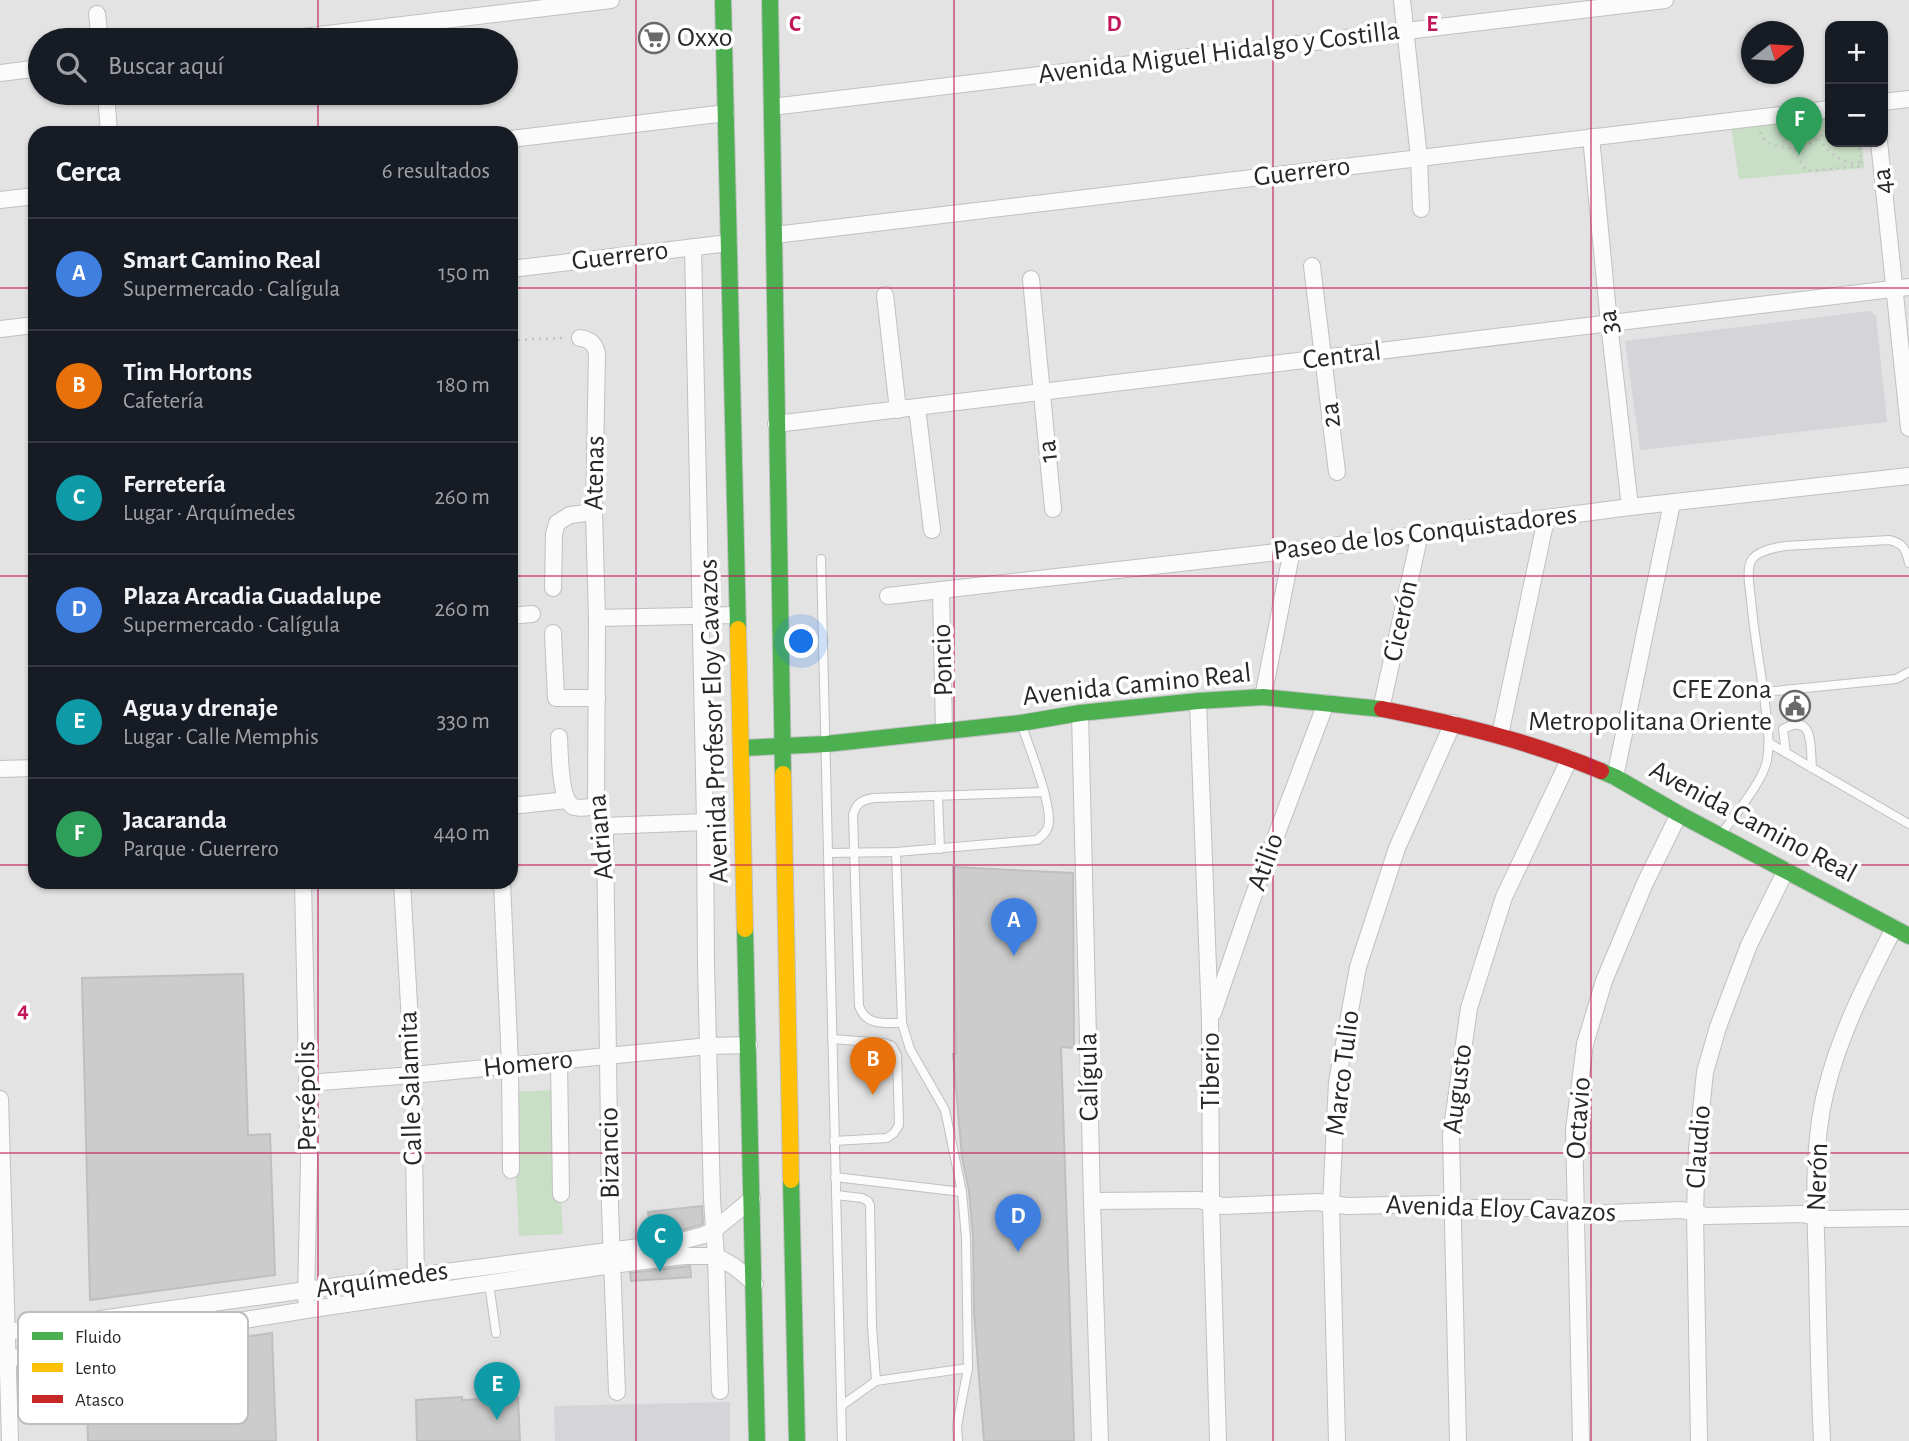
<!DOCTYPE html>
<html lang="es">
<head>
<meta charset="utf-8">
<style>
  :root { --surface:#171b24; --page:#20242c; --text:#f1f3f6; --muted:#9ea1a6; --line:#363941; --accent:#b45309 }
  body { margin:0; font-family:"Alegreya Sans",sans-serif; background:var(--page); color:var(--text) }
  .controls { position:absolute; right:21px; top:21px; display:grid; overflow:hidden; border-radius:14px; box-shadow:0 2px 5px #0004 }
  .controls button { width:63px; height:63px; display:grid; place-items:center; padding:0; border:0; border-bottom:2px solid var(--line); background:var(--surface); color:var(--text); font:35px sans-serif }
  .compass { position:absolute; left:1741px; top:21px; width:63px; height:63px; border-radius:50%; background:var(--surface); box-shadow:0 2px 5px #0004; rotate:73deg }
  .you { position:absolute; left:802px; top:642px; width:24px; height:24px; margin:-18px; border:5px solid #fff; border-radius:50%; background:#1a73e8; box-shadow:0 0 0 10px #1a73e833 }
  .badge { display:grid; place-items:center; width:46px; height:46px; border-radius:50%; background:var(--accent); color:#fff; font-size:23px; font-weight:700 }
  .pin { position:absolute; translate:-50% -58px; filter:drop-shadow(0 2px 4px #0008) }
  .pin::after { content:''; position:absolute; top:37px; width:24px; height:21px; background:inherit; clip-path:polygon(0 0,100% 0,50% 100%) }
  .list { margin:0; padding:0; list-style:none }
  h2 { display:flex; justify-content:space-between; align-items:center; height:91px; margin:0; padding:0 28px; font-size:30px }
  h2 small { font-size:23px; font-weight:400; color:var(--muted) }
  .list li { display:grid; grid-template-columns:46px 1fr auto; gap:21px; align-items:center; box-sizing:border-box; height:112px; padding:0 28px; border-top:2px solid var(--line) }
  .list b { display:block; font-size:26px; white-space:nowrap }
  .list p { margin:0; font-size:23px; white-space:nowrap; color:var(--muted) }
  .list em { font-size:23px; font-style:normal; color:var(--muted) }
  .icon { flex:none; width:38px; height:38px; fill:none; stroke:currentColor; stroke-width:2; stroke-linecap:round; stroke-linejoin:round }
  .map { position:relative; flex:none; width:1909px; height:1441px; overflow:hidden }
  .search { position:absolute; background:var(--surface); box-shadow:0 2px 5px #0004; left:28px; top:28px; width:490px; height:77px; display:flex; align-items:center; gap:18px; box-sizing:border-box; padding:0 24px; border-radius:38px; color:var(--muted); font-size:26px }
  .panel { position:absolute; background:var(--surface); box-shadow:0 2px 5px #0004; left:28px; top:126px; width:490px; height:763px; border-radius:21px }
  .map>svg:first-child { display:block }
  .built { fill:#d4d4d9 }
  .green { fill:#c8dec5 }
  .building { fill:#ccc; stroke:#bfbfbf; stroke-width:2 }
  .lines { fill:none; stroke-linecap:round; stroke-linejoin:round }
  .lane-casing { stroke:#c0c0c1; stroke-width:10 }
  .street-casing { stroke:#c0c0c1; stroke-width:18 }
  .fast-casing { stroke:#c0c0c1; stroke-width:18 }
  .slow-casing { stroke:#c0c0c1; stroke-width:18 }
  .jam-casing { stroke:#c0c0c1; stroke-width:18 }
  .path { stroke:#c2c2c3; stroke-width:2.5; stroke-dasharray:2 5; stroke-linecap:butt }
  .lane { stroke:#fbfbfb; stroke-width:8 }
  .street { stroke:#fbfbfb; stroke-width:16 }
  .fast { stroke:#4caf50; stroke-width:16 }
  .slow { stroke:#ffc107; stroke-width:16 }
  .jam { stroke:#c62828; stroke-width:16 }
  .grid { fill:none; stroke:#c2185b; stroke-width:2; stroke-opacity:0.55 }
  .labels { text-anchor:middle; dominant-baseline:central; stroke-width:7; stroke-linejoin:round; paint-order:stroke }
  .poi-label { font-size:28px; fill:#282829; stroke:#fff; text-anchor:start }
  .street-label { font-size:28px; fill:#282829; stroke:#fff }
  .key { fill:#fff; stroke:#bebebf; stroke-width:2 }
  .key-label { font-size:19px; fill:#282829 }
  .grid-label { font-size:23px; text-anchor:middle; font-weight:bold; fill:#c2185b; stroke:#fff; stroke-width:7; stroke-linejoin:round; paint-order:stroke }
</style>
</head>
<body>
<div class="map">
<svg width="1909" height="1441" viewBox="0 0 1909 1441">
  <rect width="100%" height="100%" fill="#e3e3e3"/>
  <g class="built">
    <polygon points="1870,311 1876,316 1887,422 1640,450 1625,341"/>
    <polygon points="730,1402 730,1441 555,1441 554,1406"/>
  </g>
  <g class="green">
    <polygon points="1830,117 1830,142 1862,142 1864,168 1739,179 1731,127"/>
    <polygon points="555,1090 563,1234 519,1236 512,1092"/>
  </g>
  <g class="building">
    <polygon points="953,867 1073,873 1074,1048 1061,1047 1074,1441 984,1441 974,1313 973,1237 969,1191 962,1157 953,1054 956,1054"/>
    <polygon points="243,974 248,1135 270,1134 275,1275 90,1300 82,978"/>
    <polygon points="702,1206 703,1224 676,1232 651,1235 648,1212"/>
    <polygon points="690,1266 691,1277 631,1281 630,1273"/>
    <polygon points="272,1333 276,1441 88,1441 86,1359"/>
    <polygon points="462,1397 462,1400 518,1397 520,1441 417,1441 416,1400"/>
  </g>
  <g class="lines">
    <g class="lane-casing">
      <g id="lane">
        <polyline points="821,559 842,1441"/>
        <polyline points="1764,692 1896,679 1909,672"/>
        <polyline points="1769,743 1909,824"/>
        <path d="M1786,753L1783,729C1815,712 1810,748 1812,768"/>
        <polyline points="938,796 940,849"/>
        <path d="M1722,833C1734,816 1764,780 1767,760C1770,744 1768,728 1766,712C1762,674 1754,637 1751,599C1750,588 1746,572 1751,561C1756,551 1774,548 1785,546L1889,540C1903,543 1906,549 1909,563"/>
        <polyline points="896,852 902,1023 910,1049 945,1110 962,1192 966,1238 968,1368 957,1426 958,1441"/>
        <path d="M829,853L896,852L1037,840C1042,836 1046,833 1048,827C1054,808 1029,747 1022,726"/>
        <path d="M902,1023C884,1023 866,1026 859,1006L853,815C856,803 862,800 874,798L1044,792"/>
        <polyline points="832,1039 884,1043 892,1046 897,1055 899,1125 894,1133 887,1138 834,1141"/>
        <polyline points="835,1177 962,1192"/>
        <polyline points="836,1195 862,1198 868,1201 870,1205 872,1326 876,1381"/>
        <polyline points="489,1283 496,1333"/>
        <polyline points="841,1406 876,1381 968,1368"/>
      </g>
    </g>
    <g class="street-casing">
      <g id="street">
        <polyline points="1402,0 1419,158 1421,209"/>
        <polyline points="97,14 100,40"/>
        <polyline points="277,40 611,0"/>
        <polyline points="0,73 40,68"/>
        <polyline points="106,93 109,133"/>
        <polyline points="1883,102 1909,99"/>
        <polyline points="772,107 1665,0"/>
        <polyline points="1591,137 1609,323 1630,507"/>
        <polyline points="511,139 726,113"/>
        <polyline points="1879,142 1909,428"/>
        <polyline points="0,200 35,196"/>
        <polyline points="775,235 1830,109"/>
        <polyline points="693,247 705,822 706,966 712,1199 716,1256 720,1391"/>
        <polyline points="1312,266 1337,472"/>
        <polyline points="511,269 729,243"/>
        <polyline points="1031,279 1053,509"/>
        <polyline points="885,295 898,410"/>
        <polyline points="0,329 35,325"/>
        <path d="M580,338C591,340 594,343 597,353L594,512L597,618L596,806L602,819L605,835L610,1207L617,1392"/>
        <polyline points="917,408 932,530"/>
        <polyline points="776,424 1909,287"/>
        <polyline points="553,588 554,534 557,523 570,515 594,512"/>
        <polyline points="941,590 944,731"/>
        <polyline points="888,596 1348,544 1630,507 1909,476"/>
        <polyline points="511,616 532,614"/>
        <polyline points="597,618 737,615"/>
        <polyline points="553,633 556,698 597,698"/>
        <polyline points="1263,697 1292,550"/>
        <polyline points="1198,701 1210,1021 1211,1203 1218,1441"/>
        <polyline points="1381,709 1420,534"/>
        <polyline points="1080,713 1092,1201 1100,1441"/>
        <polyline points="1500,735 1546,519"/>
        <path d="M559,737C560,752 559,800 574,807C580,809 589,807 596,806"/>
        <polyline points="0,769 35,768"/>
        <polyline points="1615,777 1672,503"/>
        <polyline points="511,806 567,800"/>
        <polyline points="604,826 705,822"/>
        <polyline points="303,882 309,1162 306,1299"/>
        <polyline points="402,882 413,1075 416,1285"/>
        <polyline points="502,882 510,1065 511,1170"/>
        <polyline points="1213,1013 1250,905 1326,703"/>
        <polyline points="559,1061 561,1194"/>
        <polyline points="307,1083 413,1075 709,1046 749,1045"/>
        <polyline points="0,1099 10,1441"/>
        <polyline points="1092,1201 1199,1200 1223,1206 1317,1202 1347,1206 1437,1204 1464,1208 1559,1208 1585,1214 1680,1210 1695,1212 1705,1216 1801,1214 1827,1219 1909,1218"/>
        <polyline points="0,1333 306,1290 678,1242 704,1235 714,1230 752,1199"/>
        <polyline points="0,1360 306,1310 612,1265 684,1256 716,1256 735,1267 755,1284"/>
        <polyline points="1337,1441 1331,1205 1337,1082 1358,967 1397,848 1453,723"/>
        <polyline points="1458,1441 1451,1135 1469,1008 1504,897 1570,758"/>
        <polyline points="1581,1441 1574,1129 1585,1044 1604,981 1645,883 1679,814"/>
        <polyline points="1699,1441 1695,1212 1697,1150 1705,1072 1718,1027 1749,945 1786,870"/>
        <path d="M1822,1441C1819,1382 1818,1324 1817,1265C1815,1208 1812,1146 1826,1090C1840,1033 1867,981 1894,928"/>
      </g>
    </g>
    <g class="fast-casing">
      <g id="fast">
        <polyline points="723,0 738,629"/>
        <polyline points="770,0 783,774"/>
        <polyline points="741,748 826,744 1021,723 1080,713 1198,701 1263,697 1382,709"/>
        <polyline points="1601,771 1615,777 1679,814 1909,936"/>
        <polyline points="745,929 757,1441"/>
        <polyline points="791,1180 797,1441"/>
      </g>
    </g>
    <g class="slow-casing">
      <g id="slow">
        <polyline points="738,629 745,929"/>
        <polyline points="783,774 791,1180"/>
      </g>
    </g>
    <g class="jam-casing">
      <path id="jam" d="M1382,709C1457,724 1530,741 1601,771"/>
    </g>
    <g class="path">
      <path d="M1760,132C1763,141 1769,144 1777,146C1798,152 1815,143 1830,129"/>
      <path d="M1819,138C1827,152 1838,160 1854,164L1861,161"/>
      <polyline points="1795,148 1802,165 1807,171 1862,166 1859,142"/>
      <polyline points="511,340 563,338"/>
    </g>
    <use href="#lane" class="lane"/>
    <use href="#street" class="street"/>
    <use href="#fast" class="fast"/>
    <use href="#slow" class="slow"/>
    <use href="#jam" class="jam"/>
  </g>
  <path class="grid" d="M318,0V40M636,0V1441M954,0V1441M1273,0V1441M1591,0V1441M318,93V133M0,288H35M511,288H1909M0,576H35M511,576H1909M0,865H35M511,865H1909M318,882V1441M0,1153H1909"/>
  <defs>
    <g id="supermarket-ring" transform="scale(1.575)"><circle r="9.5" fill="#fff" stroke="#69696a" stroke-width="1.5"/><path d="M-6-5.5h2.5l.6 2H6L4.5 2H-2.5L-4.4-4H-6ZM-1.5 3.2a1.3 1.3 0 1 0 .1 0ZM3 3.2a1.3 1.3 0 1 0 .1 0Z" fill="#69696a"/></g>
    <g id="civic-ring" transform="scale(1.575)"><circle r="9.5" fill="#fff" stroke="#69696a" stroke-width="1.5"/><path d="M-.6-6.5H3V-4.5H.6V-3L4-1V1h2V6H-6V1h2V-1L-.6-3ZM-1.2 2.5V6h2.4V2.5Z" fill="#69696a"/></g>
  </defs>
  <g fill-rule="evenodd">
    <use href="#supermarket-ring" x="654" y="38"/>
    <use href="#civic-ring" x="1795" y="706"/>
  </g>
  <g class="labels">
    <g class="poi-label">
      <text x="677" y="38">Oxxo</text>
      <text x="1772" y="690" text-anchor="end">CFE Zona<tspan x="1772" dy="32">Metropolitana Oriente</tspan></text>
    </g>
    <g class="street-label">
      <text transform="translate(1219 53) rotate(-7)">Avenida Miguel Hidalgo y Costilla</text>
      <text transform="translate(1302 172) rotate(-7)">Guerrero</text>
      <text transform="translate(1883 181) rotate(-96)">4a</text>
      <text transform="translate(620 256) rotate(-7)">Guerrero</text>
      <text transform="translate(1609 322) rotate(-96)">3a</text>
      <text transform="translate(1342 356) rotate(-7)">Central</text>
      <text transform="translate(1331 415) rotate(-96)">2a</text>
      <text transform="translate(1048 451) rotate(-96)">1a</text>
      <text transform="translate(595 473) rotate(-89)">Atenas</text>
      <text transform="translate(1425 533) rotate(-7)">Paseo de los Conquistadores</text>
      <text transform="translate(1401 621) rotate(-78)">Cicerón</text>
      <text transform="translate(943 660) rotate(-92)">Poncio</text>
      <text transform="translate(1137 685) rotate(-6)">Avenida Camino Real</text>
      <text transform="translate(714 721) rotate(-92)">Avenida Profesor Eloy Cavazos</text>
      <text transform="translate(1753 822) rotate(28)">Avenida Camino Real</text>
      <text transform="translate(601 837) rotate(-95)">Adriana</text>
      <text transform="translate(1266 862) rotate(-70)">Atilio</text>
      <text transform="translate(528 1064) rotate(-6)">Homero</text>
      <text transform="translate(1211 1071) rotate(-90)">Tiberio</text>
      <text transform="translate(1343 1073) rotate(-83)">Marco Tulio</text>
      <text transform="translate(1089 1077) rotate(-91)">Calígula</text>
      <text transform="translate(411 1088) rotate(-92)">Calle Salamita</text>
      <text transform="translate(1458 1089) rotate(-83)">Augusto</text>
      <text transform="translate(307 1096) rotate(-91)">Persépolis</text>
      <text transform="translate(1579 1118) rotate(-86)">Octavio</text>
      <text transform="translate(1699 1147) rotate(-86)">Claudio</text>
      <text transform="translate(610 1153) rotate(-91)">Bizancio</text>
      <text transform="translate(1818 1177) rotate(-88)">Nerón</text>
      <text transform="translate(1501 1209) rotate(2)">Avenida Eloy Cavazos</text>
      <text transform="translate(382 1280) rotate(-8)">Arquímedes</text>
    </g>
  </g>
  <rect x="18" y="1312" width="230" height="112" rx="10" class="key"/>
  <rect x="32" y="1332" width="31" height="8" fill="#4caf50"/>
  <rect x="32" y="1363" width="31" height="9" fill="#ffc107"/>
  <rect x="32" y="1395" width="31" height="8" fill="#c62828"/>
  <g class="key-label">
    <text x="75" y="1343">Fluido</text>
    <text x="75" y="1374">Lento</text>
    <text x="75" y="1406">Atasco</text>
  </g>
  <g class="grid-label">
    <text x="795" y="31">C</text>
    <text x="1114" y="31">D</text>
    <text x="1432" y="31">E</text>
    <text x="23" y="1017">4</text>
  </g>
</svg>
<div class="controls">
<button>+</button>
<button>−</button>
</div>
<svg class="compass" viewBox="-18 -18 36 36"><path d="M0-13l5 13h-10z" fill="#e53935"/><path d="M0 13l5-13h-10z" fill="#9ea1a6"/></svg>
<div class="you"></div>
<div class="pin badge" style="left:1014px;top:956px;background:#3f7fe0">A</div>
<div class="pin badge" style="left:873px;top:1095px;background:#e8710a">B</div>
<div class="pin badge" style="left:660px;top:1272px;background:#0f9aa8">C</div>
<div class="pin badge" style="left:1018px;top:1252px;background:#3f7fe0">D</div>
<div class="pin badge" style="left:497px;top:1420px;background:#0f9aa8">E</div>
<div class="pin badge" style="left:1799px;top:155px;background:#2e9e5b">F</div>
<div class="search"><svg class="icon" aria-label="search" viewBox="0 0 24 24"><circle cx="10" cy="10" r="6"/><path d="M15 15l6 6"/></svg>Buscar aquí</div>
<section class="panel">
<h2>Cerca<small>6 resultados</small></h2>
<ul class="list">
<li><span class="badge" style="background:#3f7fe0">A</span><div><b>Smart Camino Real</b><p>Supermercado · Calígula</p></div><em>150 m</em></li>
<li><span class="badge" style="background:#e8710a">B</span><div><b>Tim Hortons</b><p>Cafetería</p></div><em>180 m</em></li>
<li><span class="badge" style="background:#0f9aa8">C</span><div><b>Ferretería</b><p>Lugar · Arquímedes</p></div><em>260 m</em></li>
<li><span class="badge" style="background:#3f7fe0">D</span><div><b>Plaza Arcadia Guadalupe</b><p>Supermercado · Calígula</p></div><em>260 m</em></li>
<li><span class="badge" style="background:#0f9aa8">E</span><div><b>Agua y drenaje</b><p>Lugar · Calle Memphis</p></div><em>330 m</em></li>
<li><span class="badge" style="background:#2e9e5b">F</span><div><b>Jacaranda</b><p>Parque · Guerrero</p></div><em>440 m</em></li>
</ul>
</section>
</div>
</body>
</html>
